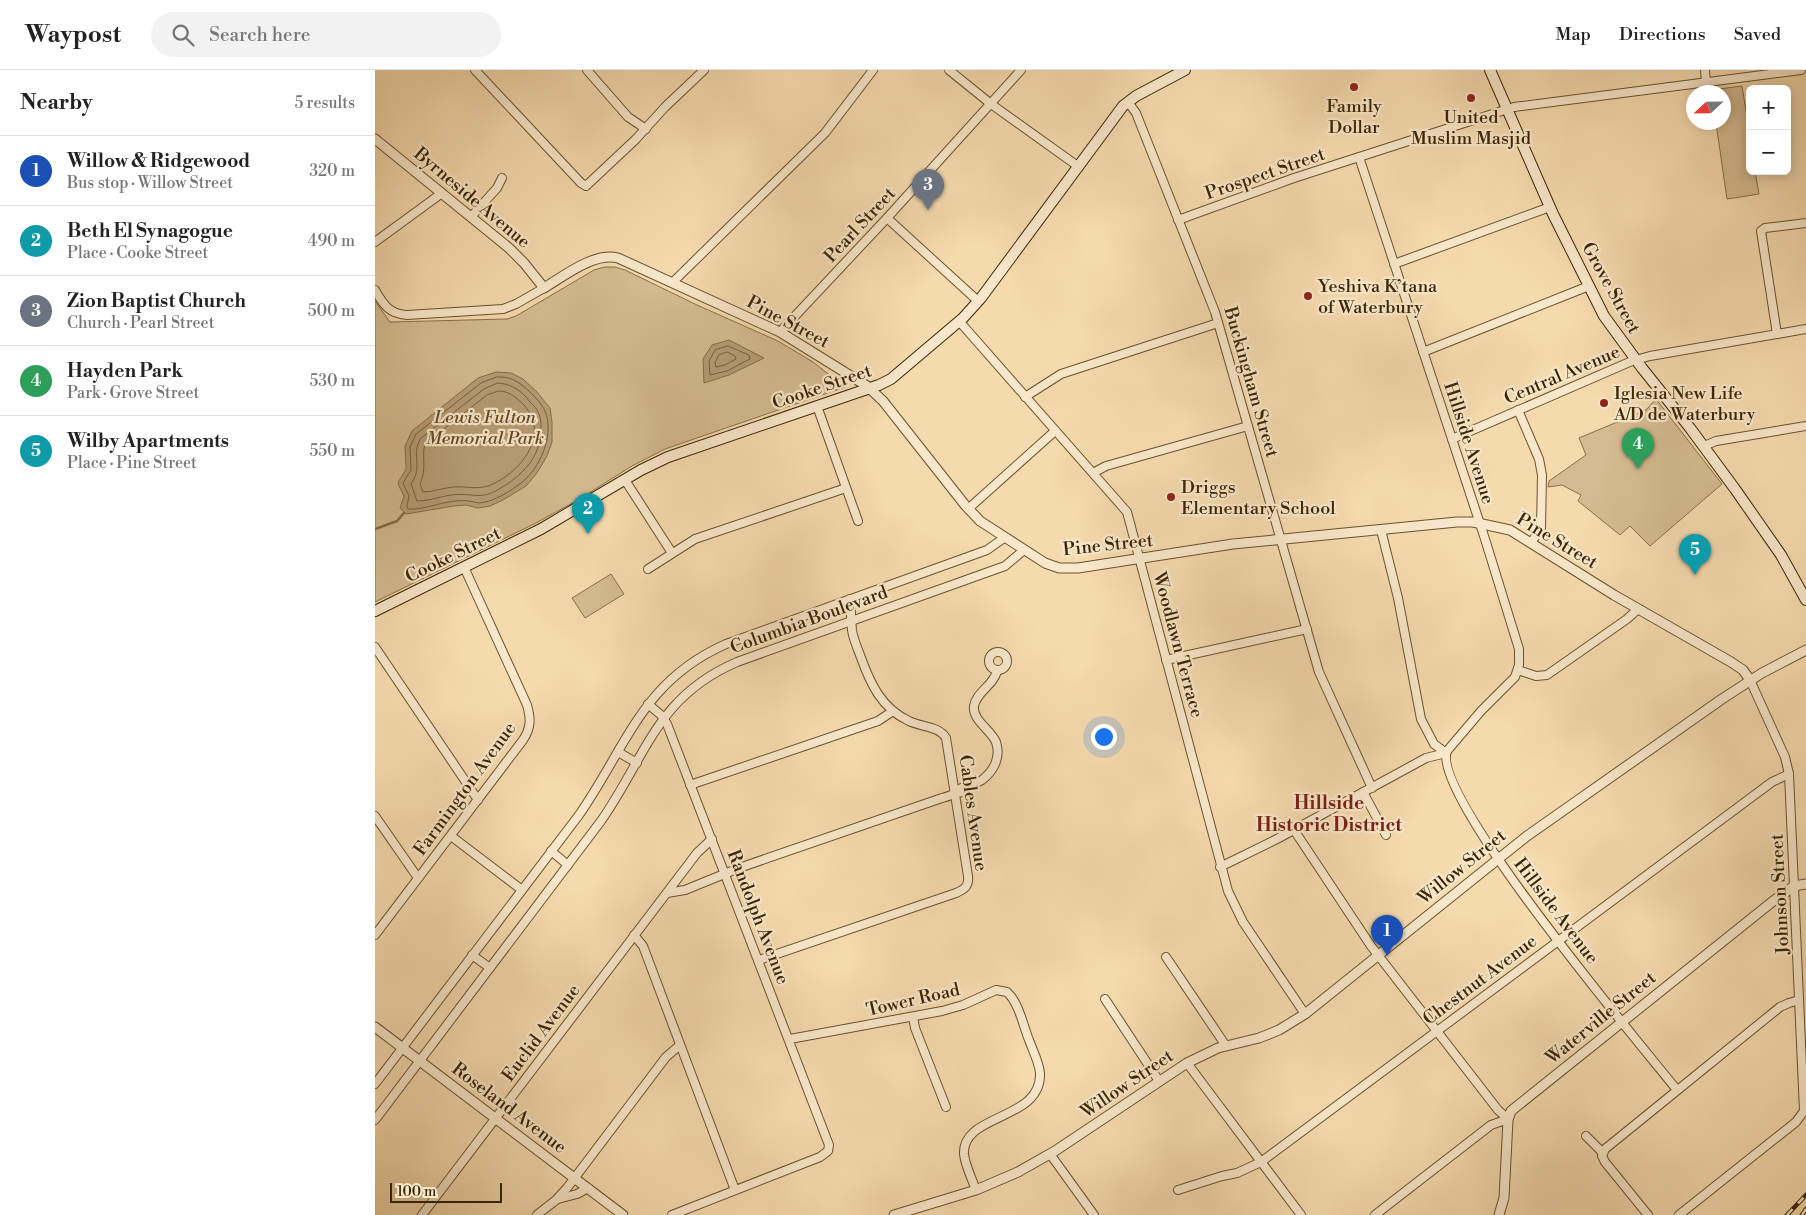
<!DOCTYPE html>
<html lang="en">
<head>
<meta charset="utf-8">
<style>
  :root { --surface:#fff; --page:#f2f2f2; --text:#222; --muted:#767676; --line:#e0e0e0; --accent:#7c3aed }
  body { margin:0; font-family:"Libre Bodoni",serif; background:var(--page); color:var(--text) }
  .controls { position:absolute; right:15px; top:15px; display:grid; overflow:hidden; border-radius:8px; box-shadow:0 2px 12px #0003 }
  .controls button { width:45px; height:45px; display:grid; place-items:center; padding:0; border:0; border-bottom:1px solid var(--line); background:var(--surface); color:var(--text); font:25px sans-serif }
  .compass { position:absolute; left:1311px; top:15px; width:45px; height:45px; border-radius:50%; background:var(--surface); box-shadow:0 2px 12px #0003; rotate:248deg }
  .scale { position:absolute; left:15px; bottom:12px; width:112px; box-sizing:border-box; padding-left:5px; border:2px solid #3b2502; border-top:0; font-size:14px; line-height:18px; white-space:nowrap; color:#3b2502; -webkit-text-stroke:4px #f8e7ca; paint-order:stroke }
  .you { position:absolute; left:728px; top:666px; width:18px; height:18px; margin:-12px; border:4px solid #fff; border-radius:50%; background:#1a73e8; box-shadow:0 0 0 8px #1a73e833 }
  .badge { display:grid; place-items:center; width:32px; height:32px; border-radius:50%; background:var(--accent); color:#fff; font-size:16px; font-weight:700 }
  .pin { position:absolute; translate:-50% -41px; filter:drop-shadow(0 1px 2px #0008) }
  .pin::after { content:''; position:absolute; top:26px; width:18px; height:15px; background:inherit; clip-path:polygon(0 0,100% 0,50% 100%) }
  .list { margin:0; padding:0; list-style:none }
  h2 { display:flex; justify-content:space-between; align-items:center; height:65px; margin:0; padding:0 20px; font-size:21px }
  h2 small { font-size:16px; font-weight:400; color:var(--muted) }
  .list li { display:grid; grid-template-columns:32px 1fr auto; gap:15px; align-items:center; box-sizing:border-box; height:70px; padding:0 20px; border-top:1px solid var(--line) }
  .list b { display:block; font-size:19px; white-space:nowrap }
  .list p { margin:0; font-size:16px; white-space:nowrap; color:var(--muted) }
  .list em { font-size:16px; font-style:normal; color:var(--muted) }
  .icon { flex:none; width:28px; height:28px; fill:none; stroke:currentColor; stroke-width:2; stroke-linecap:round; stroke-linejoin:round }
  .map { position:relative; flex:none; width:1431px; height:1145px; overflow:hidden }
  header { display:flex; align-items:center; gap:30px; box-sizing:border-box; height:70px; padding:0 25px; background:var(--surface); border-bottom:1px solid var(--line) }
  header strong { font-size:24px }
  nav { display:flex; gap:28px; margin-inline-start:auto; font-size:18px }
  .search { width:350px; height:45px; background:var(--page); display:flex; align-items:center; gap:12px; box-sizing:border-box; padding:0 18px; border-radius:28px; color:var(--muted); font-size:19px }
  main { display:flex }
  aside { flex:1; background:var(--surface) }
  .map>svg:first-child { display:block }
  .green { fill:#d5bb91; stroke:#88704a }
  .water { fill:#b69c74; stroke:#856c46 }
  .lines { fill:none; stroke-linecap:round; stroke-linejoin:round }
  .shore { stroke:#78603b; stroke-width:1 }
  .stream { stroke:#856c46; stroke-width:2.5 }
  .minor-casing { stroke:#6a522d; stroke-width:10 }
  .tertiary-casing { stroke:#6a522d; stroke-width:11 }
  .secondary-casing { stroke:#3b2502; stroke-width:12 }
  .minor { stroke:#f8e7ca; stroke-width:8 }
  .tertiary { stroke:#f8e7ca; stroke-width:9 }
  .secondary { stroke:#f8e7ca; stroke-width:10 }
  .rail-casing { stroke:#3b2502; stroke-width:4.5 }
  .rail { stroke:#f8e7ca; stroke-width:2.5; stroke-dasharray:8; stroke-linecap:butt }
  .poi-dot { fill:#8f2418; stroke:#f8e7ca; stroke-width:2 }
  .labels { text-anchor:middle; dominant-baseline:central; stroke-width:4.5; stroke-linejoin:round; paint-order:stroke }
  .poi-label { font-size:18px; fill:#3b2502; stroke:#f8e7ca; text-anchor:start }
  .street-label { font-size:18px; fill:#3b2502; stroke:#f8e7ca }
  .park-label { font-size:18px; font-style:italic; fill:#624a26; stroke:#f8e7ca }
  .neighbourhood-label { font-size:19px; font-weight:bold; fill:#7a1f14; stroke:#f8e7ca }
</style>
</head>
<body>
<header>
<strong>Waypost</strong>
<div class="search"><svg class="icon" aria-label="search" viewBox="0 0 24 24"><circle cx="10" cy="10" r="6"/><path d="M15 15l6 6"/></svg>Search here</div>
<nav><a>Map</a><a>Directions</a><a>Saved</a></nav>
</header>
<main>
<aside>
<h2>Nearby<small>5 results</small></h2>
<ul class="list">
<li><span class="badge" style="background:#1a4fb4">1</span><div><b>Willow &amp; Ridgewood</b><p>Bus stop · Willow Street</p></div><em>320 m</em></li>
<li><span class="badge" style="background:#0f9aa8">2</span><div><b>Beth El Synagogue</b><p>Place · Cooke Street</p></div><em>490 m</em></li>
<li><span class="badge" style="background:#6b7280">3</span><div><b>Zion Baptist Church</b><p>Church · Pearl Street</p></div><em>500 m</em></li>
<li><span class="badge" style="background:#2e9e5b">4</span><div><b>Hayden Park</b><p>Park · Grove Street</p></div><em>530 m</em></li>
<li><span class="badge" style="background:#0f9aa8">5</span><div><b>Wilby Apartments</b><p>Place · Pine Street</p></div><em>550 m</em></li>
</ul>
</aside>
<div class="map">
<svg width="1431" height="1145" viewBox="0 0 1431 1145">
  <rect width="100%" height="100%" fill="#f5daae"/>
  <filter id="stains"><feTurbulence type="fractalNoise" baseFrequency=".004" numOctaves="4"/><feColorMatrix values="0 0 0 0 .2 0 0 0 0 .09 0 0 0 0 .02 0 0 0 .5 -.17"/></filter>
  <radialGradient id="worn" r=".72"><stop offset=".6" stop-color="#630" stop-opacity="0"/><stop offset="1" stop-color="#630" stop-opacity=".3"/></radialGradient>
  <g class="green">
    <polygon points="1367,16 1375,66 1375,101 1380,101 1384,124 1352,129 1341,53 1348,52 1348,22 1336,22 1336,20"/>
    <polygon points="229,197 240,197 250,200 322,235 403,271 438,292 470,317 290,379 257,396 201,431 161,453 0,532 0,231 15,252 132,249 141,246 219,200"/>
    <polygon points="1281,329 1347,414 1275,476 1255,456 1245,465 1203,431 1206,425 1187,415 1173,417 1174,411 1211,385 1204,368 1271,340"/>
    <polygon points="236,504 249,524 210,548 197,528"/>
  </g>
  <g class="water">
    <polygon points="354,270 389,288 354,305 329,313 328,289 337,275"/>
    <path d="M121,302L136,303L148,309L162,322L175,338L177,352V372L172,386L162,403L151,416L128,430L115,436L103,438L91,435L79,436L31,444L25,438L29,426C20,408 23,415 31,399L30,376L37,361L103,308Z"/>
  </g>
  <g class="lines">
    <g class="shore">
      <polygon points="353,276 374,285 375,289 352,301 335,305 334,291 340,280"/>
      <polygon points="352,282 360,286 361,289 350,295 341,297 340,292 344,285"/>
      <path d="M122,307C126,307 130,307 133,308C145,310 165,330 170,341C180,364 165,399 146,413C134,422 120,431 105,433C101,433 97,431 93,431C87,430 80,431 74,432C61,434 46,440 33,439L32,436L34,426L28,413L36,400L35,377L41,364L106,313Z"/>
      <path d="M123,313C137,314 147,321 155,332C158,335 163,340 164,344C166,349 166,355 166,359C166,387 147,406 124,419C105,431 96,422 76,425C64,427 53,431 42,431L36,414C49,395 35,385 46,368L109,319Z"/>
      <path d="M124,321C134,321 140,327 147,333C176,362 149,398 120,413C106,421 93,416 78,417C68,418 58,422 48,422L45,414C53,398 45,383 51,373L112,325Z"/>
    </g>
    <polyline class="stream" points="0,459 22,451 29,443"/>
    <g class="minor-casing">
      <g id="minor">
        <polyline points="100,0 206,113 211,116 261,69 290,37 329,0"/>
        <polyline points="212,0 253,47 271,59"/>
        <polyline points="574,0 616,34 704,97"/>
        <polyline points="1330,0 1331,12"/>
        <polyline points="753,32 761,43 840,242 944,602 997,718"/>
        <path d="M984,87L1110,469L1144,579V595L1140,607L1106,641L1072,681C1055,725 1266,975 1302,1020"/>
        <polyline points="96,147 122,118 127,108"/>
        <polyline points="512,148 603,231"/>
        <polyline points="803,150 919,108 1139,37 1426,0"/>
        <polyline points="0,172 67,123"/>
        <polyline points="1019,194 1175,137"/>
        <polyline points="298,212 450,63 498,0"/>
        <path d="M0,220C8,234 14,244 32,245L128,239L141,234L169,218"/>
        <polyline points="584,251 752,442 853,821 868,852 930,944"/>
        <polyline points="405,262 512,148 646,0"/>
        <polyline points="1402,264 1386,161 1390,158 1431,153"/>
        <polyline points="1048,282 1214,216"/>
        <polyline points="650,327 686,304 843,253"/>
        <polyline points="442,336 483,451"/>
        <polyline points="1143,340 1164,389 1167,405 1166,458 1156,473"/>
        <polyline points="1077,369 1257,291 1275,286 1431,259"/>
        <polyline points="1329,376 1341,371 1431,356"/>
        <polyline points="718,403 731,396 873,356"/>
        <polyline points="250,410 297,483"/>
        <polyline points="593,439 680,361"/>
        <polyline points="1006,460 1023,528 1046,649 1059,674 1071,683"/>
        <polyline points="273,499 320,469 471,418"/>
        <polyline points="0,577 103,730"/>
        <circle cx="623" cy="591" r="9"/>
        <polyline points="791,590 932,559"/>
        <polyline points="1143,600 1161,606 1172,605 1252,549 1263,539"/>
        <polyline points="273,634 286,645 292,654 454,1075 453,1081 445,1087 297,1145"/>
        <polyline points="243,682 262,693"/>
        <polyline points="315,715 503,651 518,641"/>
        <path d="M580,722C589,724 591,720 597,715C600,713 604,712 607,710C619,701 626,687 621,672C616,660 597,650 599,636C601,622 619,615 622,601"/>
        <polyline points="988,722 1011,765"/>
        <polyline points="0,746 43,808"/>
        <polyline points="919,760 996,876 1123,1040 1133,1049"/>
        <polyline points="76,766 147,820"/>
        <polyline points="176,781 193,795"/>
        <polyline points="845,797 902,769 1051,688 1071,683"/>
        <path d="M292,823L310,820L364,798L567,728C571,727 577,725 580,723C586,718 588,715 597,716"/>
        <path d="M0,865L148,670C156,658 156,649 152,635L89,497"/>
        <polyline points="259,865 268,876 360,1120"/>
        <polyline points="97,885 115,898"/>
        <polyline points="791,887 851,976"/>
        <path d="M384,890L581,823C590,819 594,816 593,806L571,668C564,656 546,657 534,651C506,638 495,613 485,585C482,577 478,568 477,560C476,550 476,539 475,529"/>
        <polyline points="730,929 784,1011"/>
        <polyline points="538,947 540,958 571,1037"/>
        <path d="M415,969L567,941L588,935L621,920L632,922C644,933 648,955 654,970C658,981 664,992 665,1003C667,1051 587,1043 589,1084C590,1095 597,1109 601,1120"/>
        <polyline points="812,993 926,1145"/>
        <path d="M0,1014L204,745C252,676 267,611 351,574L612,480L629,468"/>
        <path d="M0,1050L226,751C272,685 281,627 362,592L630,496L649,480"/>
        <polyline points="1211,1066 1228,1083"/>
        <polyline points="675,1084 719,1145"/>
        <polyline points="803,1120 847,1106 862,1103 886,1092 1397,712 1414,704"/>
        <polyline points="183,1129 202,1124 213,1118"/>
        <polyline points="47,1145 322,783 337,769"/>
        <polyline points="162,1145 181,1130 192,1118 291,987 305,975"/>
        <polyline points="1000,1145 1116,1055 1133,1049"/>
        <polyline points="1273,1145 1230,1092 1227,1086 1230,1079 1405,937 1414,933 1424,930"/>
        <polyline points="1304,1145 1421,1052 1429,1041 1414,704 1410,687 1375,610"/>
      </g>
    </g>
    <g class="tertiary-casing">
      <g id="tertiary">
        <path d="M0,69L134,178L149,193L169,218C189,206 219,182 243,188L405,262L492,316L508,331L590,435L605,451L670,493L684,498H703L858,474L1082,452H1098L1135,460L1239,525L1356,592L1368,600L1375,610"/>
        <polyline points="0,957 248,1145"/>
        <polyline points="519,1145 601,1120 643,1102 680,1081 812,993 843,978 884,968 904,960 930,944 1152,766 1347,629 1387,603 1431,580"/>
        <polyline points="1124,1145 1129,1128 1133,1050 1136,1041 1397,832 1419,816 1431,814"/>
      </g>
    </g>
    <g class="secondary-casing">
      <g id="secondary">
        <polyline points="1115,0 1178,144 1229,246 1267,298 1315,358 1360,419 1406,485 1431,530"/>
        <polyline points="0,541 166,459 266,400 293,387 504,315 516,309 588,248 606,228 748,36 761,26 810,0"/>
      </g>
    </g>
    <use href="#minor" class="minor"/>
    <use href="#tertiary" class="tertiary"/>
    <use href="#secondary" class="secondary"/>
    <g class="rail-casing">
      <g id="rail">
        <polyline points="1412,1145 1431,1125"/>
        <polyline points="1427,1145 1431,1139"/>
      </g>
    </g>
    <use href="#rail" class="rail"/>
  </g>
  <g class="poi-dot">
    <circle cx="979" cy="17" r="5"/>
    <circle cx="1096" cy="28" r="5"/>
    <circle cx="933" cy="226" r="5"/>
    <circle cx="1229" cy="333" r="5"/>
    <circle cx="796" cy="427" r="5"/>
  </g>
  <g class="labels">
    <g class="poi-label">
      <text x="979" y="36" text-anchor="middle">Family<tspan x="979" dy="21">Dollar</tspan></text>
      <text x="1096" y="47" text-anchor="middle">United<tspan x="1096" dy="21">Muslim Masjid</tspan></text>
      <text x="943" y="216">Yeshiva K’tana<tspan x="943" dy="21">of Waterbury</tspan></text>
      <text x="1239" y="323">Iglesia New Life<tspan x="1239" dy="21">A/D de Waterbury</tspan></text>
      <text x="806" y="417">Driggs<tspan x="806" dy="21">Elementary School</tspan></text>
    </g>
    <g class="street-label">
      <text transform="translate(890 104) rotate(-19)">Prospect Street</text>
      <text transform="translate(97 128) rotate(40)">Byrneside Avenue</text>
      <text transform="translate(485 155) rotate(-47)">Pearl Street</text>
      <text transform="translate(1236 218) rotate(61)">Grove Street</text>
      <text transform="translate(413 252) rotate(28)">Pine Street</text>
      <text transform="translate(1187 305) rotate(-23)">Central Avenue</text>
      <text transform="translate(876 312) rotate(74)">Buckingham Street</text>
      <text transform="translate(447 317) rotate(-19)">Cooke Street</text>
      <text transform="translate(1094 373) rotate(72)">Hillside Avenue</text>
      <text transform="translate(1182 471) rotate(31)">Pine Street</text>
      <text transform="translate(733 475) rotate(-6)">Pine Street</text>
      <text transform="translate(78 485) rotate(-26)">Cooke Street</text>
      <text transform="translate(434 550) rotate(-20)">Columbia Boulevard</text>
      <text transform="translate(803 575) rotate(75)">Woodlawn Terrace</text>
      <text transform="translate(90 719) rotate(-54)">Farmington Avenue</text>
      <text transform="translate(598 743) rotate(82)">Cables Avenue</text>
      <text transform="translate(1087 797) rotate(-39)">Willow Street</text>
      <text transform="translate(1405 824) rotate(-93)">Johnson Street</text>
      <text transform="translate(1181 841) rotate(53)">Hillside Avenue</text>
      <text transform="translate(383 847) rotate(69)">Randolph Avenue</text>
      <text transform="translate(1105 910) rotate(-37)">Chestnut Avenue</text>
      <text transform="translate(538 930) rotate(-13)">Tower Road</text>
      <text transform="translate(1226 948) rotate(-39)">Waterville Street</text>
      <text transform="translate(166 963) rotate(-53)">Euclid Avenue</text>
      <text transform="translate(752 1014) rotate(-34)">Willow Street</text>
      <text transform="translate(134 1038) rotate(37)">Roseland Avenue</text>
    </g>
    <g class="park-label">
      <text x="110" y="347">Lewis Fulton<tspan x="110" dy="21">Memorial Park</tspan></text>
    </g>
    <g class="neighbourhood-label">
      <text x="954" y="733">Hillside<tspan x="954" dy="22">Historic District</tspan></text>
    </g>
  </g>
  <rect width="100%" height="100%" filter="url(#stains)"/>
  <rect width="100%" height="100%" fill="url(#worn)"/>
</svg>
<div class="controls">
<button>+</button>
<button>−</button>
</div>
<svg class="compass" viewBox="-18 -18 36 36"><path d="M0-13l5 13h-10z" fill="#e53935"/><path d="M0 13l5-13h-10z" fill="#767676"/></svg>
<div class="scale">100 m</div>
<div class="you"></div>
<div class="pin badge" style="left:1012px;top:886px;background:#1a4fb4">1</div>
<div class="pin badge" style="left:213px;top:464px;background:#0f9aa8">2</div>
<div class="pin badge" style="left:553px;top:140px;background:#6b7280">3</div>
<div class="pin badge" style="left:1263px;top:399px;background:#2e9e5b">4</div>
<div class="pin badge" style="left:1320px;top:505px;background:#0f9aa8">5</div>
</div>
</main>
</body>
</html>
